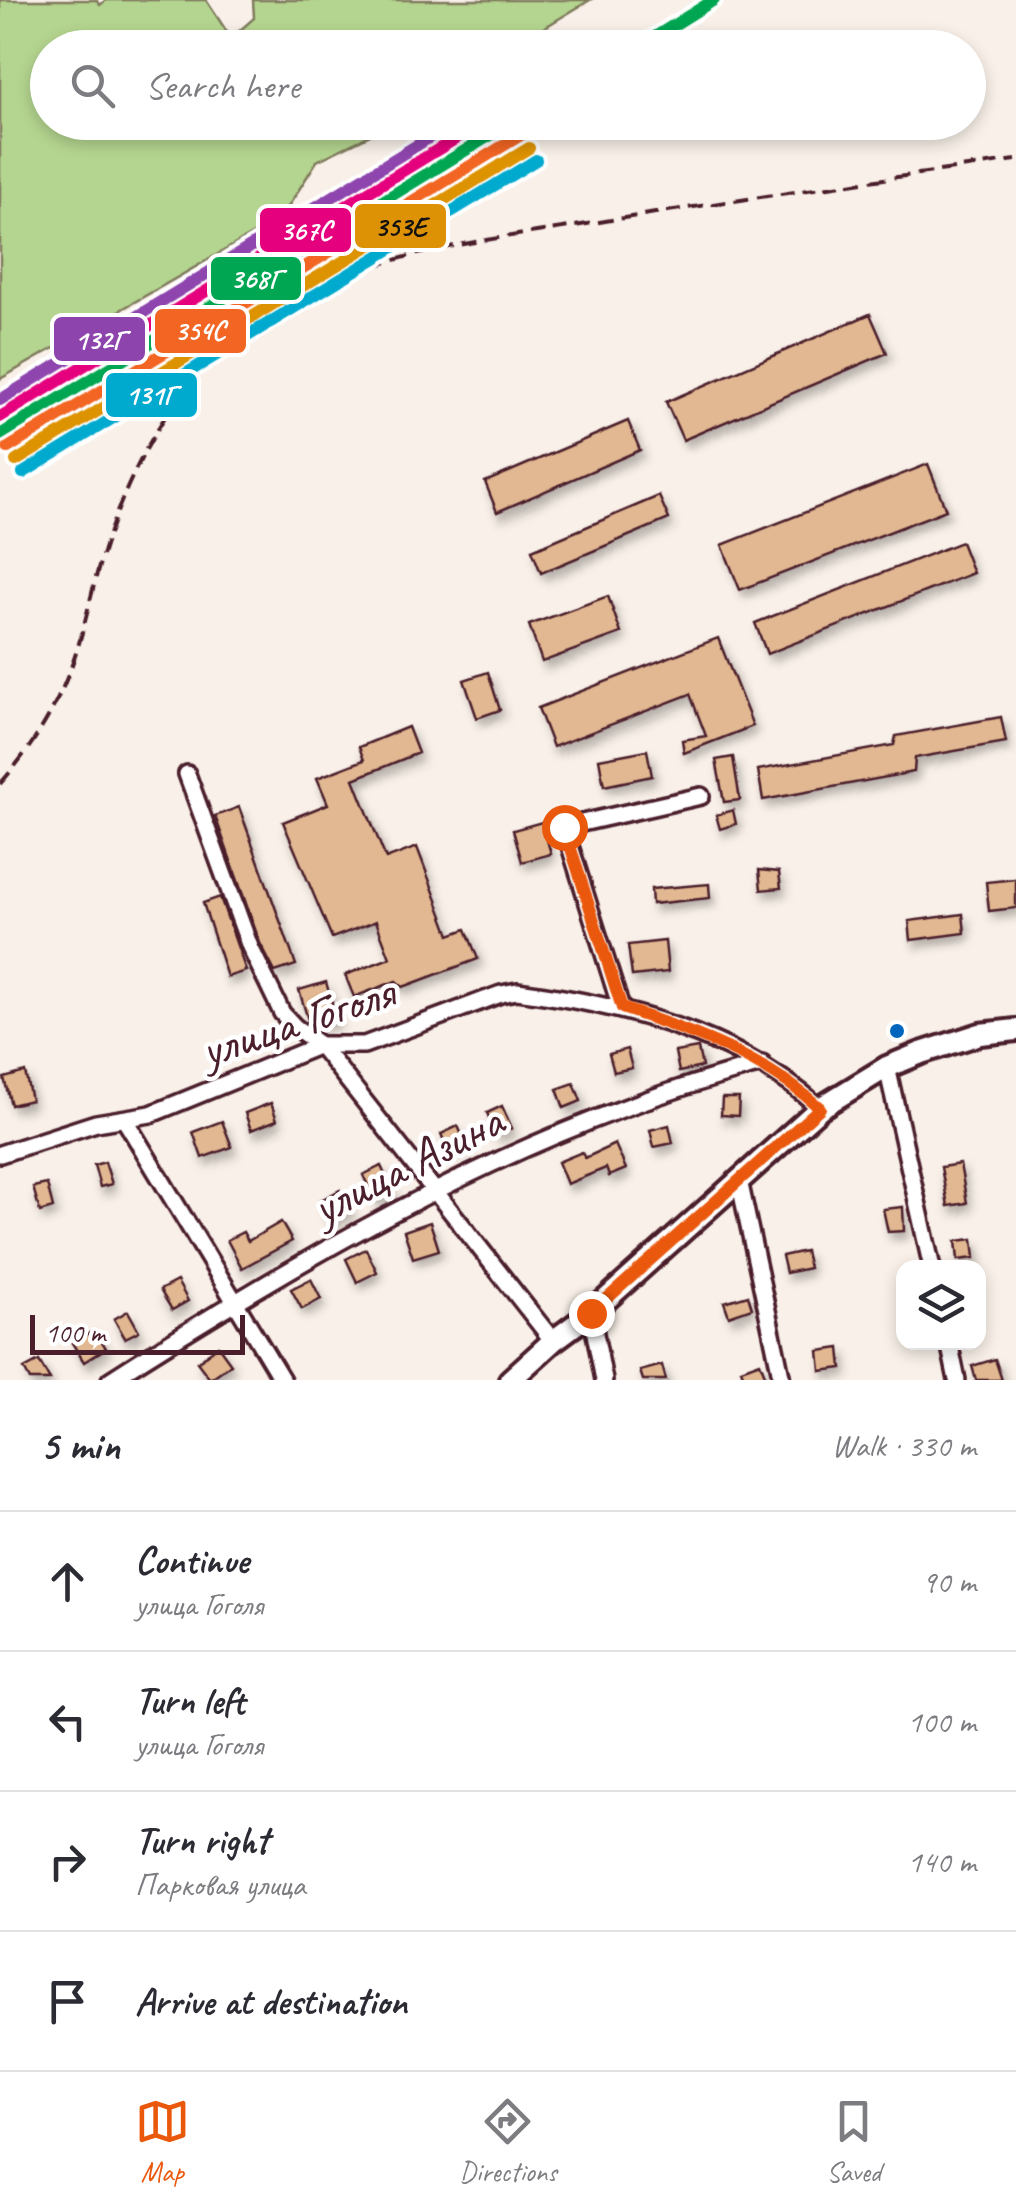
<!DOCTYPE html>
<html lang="en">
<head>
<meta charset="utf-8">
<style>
  :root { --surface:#fff; --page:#f2f2f3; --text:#2b2b33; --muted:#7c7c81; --line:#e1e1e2; --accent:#ea580c }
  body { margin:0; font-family:Caveat,sans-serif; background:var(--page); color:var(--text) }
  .controls { position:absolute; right:30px; bottom:30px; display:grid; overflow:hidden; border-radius:20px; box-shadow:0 5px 15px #0003 }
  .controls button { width:90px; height:90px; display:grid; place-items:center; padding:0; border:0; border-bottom:2px solid var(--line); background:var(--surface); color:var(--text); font:50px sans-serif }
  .scale { position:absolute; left:30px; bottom:25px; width:215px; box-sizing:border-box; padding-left:10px; border:5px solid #4a1f2b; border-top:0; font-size:28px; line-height:35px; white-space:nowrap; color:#4a1f2b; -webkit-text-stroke:8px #fff; paint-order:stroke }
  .stop { position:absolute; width:30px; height:30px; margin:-22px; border:8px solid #ea580c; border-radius:50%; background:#fff }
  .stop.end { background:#ea580c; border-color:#fff; box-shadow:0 2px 10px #0008 }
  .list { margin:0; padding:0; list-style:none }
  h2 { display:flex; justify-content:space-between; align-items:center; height:130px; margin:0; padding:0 40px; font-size:42px }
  h2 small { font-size:32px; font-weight:400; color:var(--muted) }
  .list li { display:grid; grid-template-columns:65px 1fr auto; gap:30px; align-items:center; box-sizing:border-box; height:140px; padding:0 40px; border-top:2px solid var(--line) }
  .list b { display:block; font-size:38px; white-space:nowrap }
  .list p { margin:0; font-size:32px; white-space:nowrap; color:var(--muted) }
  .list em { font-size:32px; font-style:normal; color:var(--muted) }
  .icon { flex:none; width:55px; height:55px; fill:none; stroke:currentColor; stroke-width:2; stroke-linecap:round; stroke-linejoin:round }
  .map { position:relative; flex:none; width:1016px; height:1380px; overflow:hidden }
  .search { position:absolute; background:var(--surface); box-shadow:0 5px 15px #0003; left:30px; right:30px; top:30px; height:110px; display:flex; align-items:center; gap:25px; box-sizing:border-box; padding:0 35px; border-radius:55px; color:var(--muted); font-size:38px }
  .sheet { height:690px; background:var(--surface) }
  nav { display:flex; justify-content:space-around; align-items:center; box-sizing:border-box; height:140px; border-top:2px solid var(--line); background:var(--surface); font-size:28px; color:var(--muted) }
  nav a { display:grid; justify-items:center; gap:5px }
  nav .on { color:var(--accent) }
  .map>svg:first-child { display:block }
  .green { fill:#b4d58f; stroke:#7f7a5d; stroke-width:2.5 }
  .building { fill:#e1b891; stroke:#4a1f2b; stroke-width:2.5; filter:url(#shadow) }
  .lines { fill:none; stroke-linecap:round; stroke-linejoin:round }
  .minor-casing { stroke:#4a1f2b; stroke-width:22 }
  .major-casing { stroke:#4a1f2b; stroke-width:28 }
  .minor { stroke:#fff; stroke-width:15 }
  .major { stroke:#fff; stroke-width:20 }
  .rail { stroke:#4a1f2b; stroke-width:4; stroke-dasharray:15 8; stroke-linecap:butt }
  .rail-1-casing { stroke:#fff; stroke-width:20 }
  .rail-2-casing { stroke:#fff; stroke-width:20 }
  .rail-3-casing { stroke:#fff; stroke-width:20 }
  .rail-4-casing { stroke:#fff; stroke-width:20 }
  .rail-5-casing { stroke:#fff; stroke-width:20 }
  .rail-6-casing { stroke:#fff; stroke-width:20 }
  .rail-1 { stroke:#00a651; stroke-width:12 }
  .rail-2 { stroke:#f26522; stroke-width:12 }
  .rail-3 { stroke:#e5007d; stroke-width:12 }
  .rail-4 { stroke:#dd9206; stroke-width:12 }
  .rail-5 { stroke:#8e44ad; stroke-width:12 }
  .rail-6 { stroke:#00a9ce; stroke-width:12 }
  .route { stroke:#ea580c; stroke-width:12 }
  .bus-dot { fill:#0065bd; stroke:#fff; stroke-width:4 }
  .labels { text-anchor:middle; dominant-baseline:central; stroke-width:9; stroke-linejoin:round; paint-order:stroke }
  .street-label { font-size:50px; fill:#4a1f2b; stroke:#fff }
  .line-badge { stroke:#fff; stroke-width:4 }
  .badge-label { font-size:28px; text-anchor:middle; font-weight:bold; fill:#fff }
  .pale-badge-label { font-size:28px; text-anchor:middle; font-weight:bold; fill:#111 }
</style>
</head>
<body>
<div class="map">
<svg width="1016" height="1380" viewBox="0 0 1016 1380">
  <defs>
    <filter id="shadow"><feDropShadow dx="4" dy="7" stdDeviation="5" flood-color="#0004"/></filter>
  </defs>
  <rect width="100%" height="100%" fill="#f9f1e9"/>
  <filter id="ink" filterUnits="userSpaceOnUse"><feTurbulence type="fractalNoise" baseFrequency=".01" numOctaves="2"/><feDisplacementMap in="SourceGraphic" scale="20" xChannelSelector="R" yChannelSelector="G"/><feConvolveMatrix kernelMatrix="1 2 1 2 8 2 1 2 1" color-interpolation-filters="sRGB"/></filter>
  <g filter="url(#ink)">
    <polygon class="green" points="0,0 96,0 100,5 106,0 206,0 231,38 254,18 253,0 590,0 512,47 48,48 48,122 395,123 317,161 281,218 0,379"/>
    <g class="building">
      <polygon points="870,314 887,353 683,440 666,402"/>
      <polygon points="628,421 640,450 497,512 485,482"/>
      <polygon points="928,464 946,510 740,590 722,545"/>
      <polygon points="659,496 669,519 541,573 532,550"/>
      <polygon points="961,542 973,573 767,654 755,623"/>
      <polygon points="608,596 621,633 542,662 529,625"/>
      <polygon points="718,638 753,726 684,753 682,740 706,736 690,694 553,747 538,708"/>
      <polygon points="488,672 500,710 477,718 464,680"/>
      <polygon points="1001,717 1006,742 915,758 914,772 763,800 758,770 894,745 896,736"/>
      <polygon points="408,727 418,753 354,779 386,859 417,847 450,935 466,929 478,959 403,987 396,981 354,997 345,975 390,958 376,921 332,938 283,822 328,804 317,778 364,760 359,747"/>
      <polygon points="647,750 652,776 604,786 599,759"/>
      <polygon points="733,757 740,800 724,802 716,760"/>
      <polygon points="239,807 296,965 275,972 260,943 215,816"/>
      <polygon points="733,810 736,824 720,829 716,815"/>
      <polygon points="542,822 551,854 522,862 513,830"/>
      <polygon points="759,870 779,872 781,888 761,890"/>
      <polygon points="1016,879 1016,908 989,911 986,882"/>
      <polygon points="709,884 710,898 652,904 651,889"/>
      <polygon points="220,897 246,971 227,977 203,903"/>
      <polygon points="963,914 965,933 911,940 909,921"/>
      <polygon points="665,941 668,972 632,976 628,945"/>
      <polygon points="326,982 337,1020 313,1026 309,1023 299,990"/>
      <polygon points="698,1048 702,1067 679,1072 675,1052"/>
      <polygon points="627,1049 632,1068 614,1072 609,1054"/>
      <polygon points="25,1072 31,1100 11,1105 4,1078"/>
      <polygon points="574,1083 581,1101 564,1108 557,1089"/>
      <polygon points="722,1098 739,1098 738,1116 721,1115"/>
      <polygon points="271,1103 277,1120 251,1130 245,1113"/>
      <polygon points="502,1106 512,1128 496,1135 487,1113"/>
      <polygon points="222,1121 232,1147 202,1158 193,1132"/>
      <polygon points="669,1125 673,1143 654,1147 650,1130"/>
      <polygon points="458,1126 466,1144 449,1152 441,1134"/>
      <polygon points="615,1144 626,1169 609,1176 606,1168 567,1184 558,1162 582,1152 585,1158"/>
      <polygon points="105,1162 112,1184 100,1187 94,1165"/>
      <polygon points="960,1164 967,1203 948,1206 941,1167"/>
      <polygon points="381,1166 393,1192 375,1201 363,1175"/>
      <polygon points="47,1184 53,1208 40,1212 33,1187"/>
      <polygon points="340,1190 351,1210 330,1222 319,1201"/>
      <polygon points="903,1207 904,1231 888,1232 883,1209"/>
      <polygon points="281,1222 292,1241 242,1268 227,1240 243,1232 248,1241"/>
      <polygon points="430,1222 439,1250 413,1258 404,1231"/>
      <polygon points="973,1239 975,1258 958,1260 956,1241"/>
      <polygon points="366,1249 377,1272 357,1282 346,1259"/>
      <polygon points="805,1251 809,1268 786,1273 782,1256"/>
      <polygon points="311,1279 321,1299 302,1309 291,1289"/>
      <polygon points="177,1281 188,1301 172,1310 160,1290"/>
      <polygon points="748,1295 752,1308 729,1316 724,1302"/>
      <polygon points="128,1311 139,1331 125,1338 114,1319"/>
      <polygon points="95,1330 106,1348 84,1362 72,1343"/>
      <polygon points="218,1346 231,1364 210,1379 197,1362"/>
      <polygon points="840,1348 842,1368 821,1371 819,1351"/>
      <polygon points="995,1359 1002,1380 976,1380 972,1366"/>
      <polygon points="39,1361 50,1380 30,1380 24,1369"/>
      <polygon points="760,1362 767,1380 745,1380 741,1369"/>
      <polygon points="662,1365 666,1380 643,1380 640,1371"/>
    </g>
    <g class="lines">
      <g class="minor-casing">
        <g id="minor">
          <polyline points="187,774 250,947 282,1013 295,1027 320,1045 553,1341"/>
          <polyline points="621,1008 564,827 701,796"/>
          <polyline points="887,1067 932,1268"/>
          <polyline points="125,1120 282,1380"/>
          <path d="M0,1154L96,1123L151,1114L320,1045H364L501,994L517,991C624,1005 738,1034 820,1108"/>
          <polyline points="739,1180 782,1380"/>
          <polyline points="591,1313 604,1380"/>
          <polyline points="949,1342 957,1380"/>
          <path d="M110,1380C315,1250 526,1126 762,1064"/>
        </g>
      </g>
      <g class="major-casing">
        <polyline id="major" points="510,1380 553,1341 591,1313 820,1108 887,1067 921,1053 980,1034 1016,1030"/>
      </g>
      <use href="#minor" class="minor"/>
      <use href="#major" class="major"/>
      <path class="rail" d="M0,784C29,751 52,716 68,675C82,641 89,602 99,566C114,513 137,460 167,414C203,359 264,313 323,286C403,249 495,239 581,225C726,201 871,181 1016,160"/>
      <g class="rail-1-casing">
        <g id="rail-1">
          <polyline points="637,48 714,0"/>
          <polyline points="0,435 512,122"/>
        </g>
      </g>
      <g class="rail-2-casing">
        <polyline id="rail-2" points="8,448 521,135"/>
      </g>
      <g class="rail-3-casing">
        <polyline id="rail-3" points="0,417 483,122"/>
      </g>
      <g class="rail-4-casing">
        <polyline id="rail-4" points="16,461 529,148"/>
      </g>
      <g class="rail-5-casing">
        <polyline id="rail-5" points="0,400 455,122"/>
      </g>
      <g class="rail-6-casing">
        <polyline id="rail-6" points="23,473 536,160"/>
      </g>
      <use href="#rail-1" class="rail-1"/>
      <use href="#rail-2" class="rail-2"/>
      <use href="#rail-3" class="rail-3"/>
      <use href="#rail-4" class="rail-4"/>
      <use href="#rail-5" class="rail-5"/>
      <use href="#rail-6" class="rail-6"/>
    </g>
  </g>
  <g class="lines" filter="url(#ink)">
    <path class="route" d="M564,827L622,1008C693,1032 764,1057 820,1108L591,1313"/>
  </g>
  <circle class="bus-dot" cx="897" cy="1031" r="9"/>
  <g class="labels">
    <g class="street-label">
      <text transform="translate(297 1021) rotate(-18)">улица Гоголя</text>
      <text transform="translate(407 1164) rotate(-27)">улица Азина</text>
    </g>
  </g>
  <g class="line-badge">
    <rect x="353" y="202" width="95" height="48" rx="10" fill="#dd9206"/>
    <rect x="258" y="206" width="95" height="48" rx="10" fill="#e5007d"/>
    <rect x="209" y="255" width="94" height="47" rx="10" fill="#00a651"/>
    <rect x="153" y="307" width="95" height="48" rx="10" fill="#f26522"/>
    <rect x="52" y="315" width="95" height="48" rx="10" fill="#8e44ad"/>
    <rect x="104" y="371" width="95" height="48" rx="10" fill="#00a9ce"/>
  </g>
  <g class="badge-label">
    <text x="306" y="240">367С</text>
    <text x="256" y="288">368Г</text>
    <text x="200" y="340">354С</text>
    <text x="100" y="349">132Г</text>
    <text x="151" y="404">131Г</text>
  </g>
  <g class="pale-badge-label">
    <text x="401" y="236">353Е</text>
  </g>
</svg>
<div class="controls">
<button><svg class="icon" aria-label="layers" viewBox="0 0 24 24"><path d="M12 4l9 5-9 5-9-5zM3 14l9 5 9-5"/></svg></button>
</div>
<div class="scale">100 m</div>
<div class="stop" style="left:564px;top:827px"></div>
<div class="stop end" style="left:591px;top:1313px"></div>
<div class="search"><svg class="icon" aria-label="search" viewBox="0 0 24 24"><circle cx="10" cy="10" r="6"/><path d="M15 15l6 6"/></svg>Search here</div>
</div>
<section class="sheet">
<h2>5 min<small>Walk · 330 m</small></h2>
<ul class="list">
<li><svg class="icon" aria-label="ahead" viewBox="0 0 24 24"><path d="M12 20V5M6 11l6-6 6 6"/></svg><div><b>Continue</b><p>улица Гоголя</p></div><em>90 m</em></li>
<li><svg class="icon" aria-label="left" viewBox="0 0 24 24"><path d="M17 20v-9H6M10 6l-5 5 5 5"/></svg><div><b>Turn left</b><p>улица Гоголя</p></div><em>100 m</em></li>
<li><svg class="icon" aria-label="right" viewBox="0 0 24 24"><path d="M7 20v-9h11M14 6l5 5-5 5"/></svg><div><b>Turn right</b><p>Парковая улица</p></div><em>140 m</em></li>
<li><svg class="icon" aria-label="arrive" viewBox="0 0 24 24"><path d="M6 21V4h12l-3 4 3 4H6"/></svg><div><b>Arrive at destination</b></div></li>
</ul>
</section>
<nav>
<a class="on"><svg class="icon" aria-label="map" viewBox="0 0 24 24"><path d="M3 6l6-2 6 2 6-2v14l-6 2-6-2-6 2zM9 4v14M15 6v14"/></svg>Map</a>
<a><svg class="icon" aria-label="directions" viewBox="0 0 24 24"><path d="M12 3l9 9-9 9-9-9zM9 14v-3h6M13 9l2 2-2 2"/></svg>Directions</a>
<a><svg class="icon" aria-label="saved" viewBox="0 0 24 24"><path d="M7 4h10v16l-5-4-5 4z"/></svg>Saved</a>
</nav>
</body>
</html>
